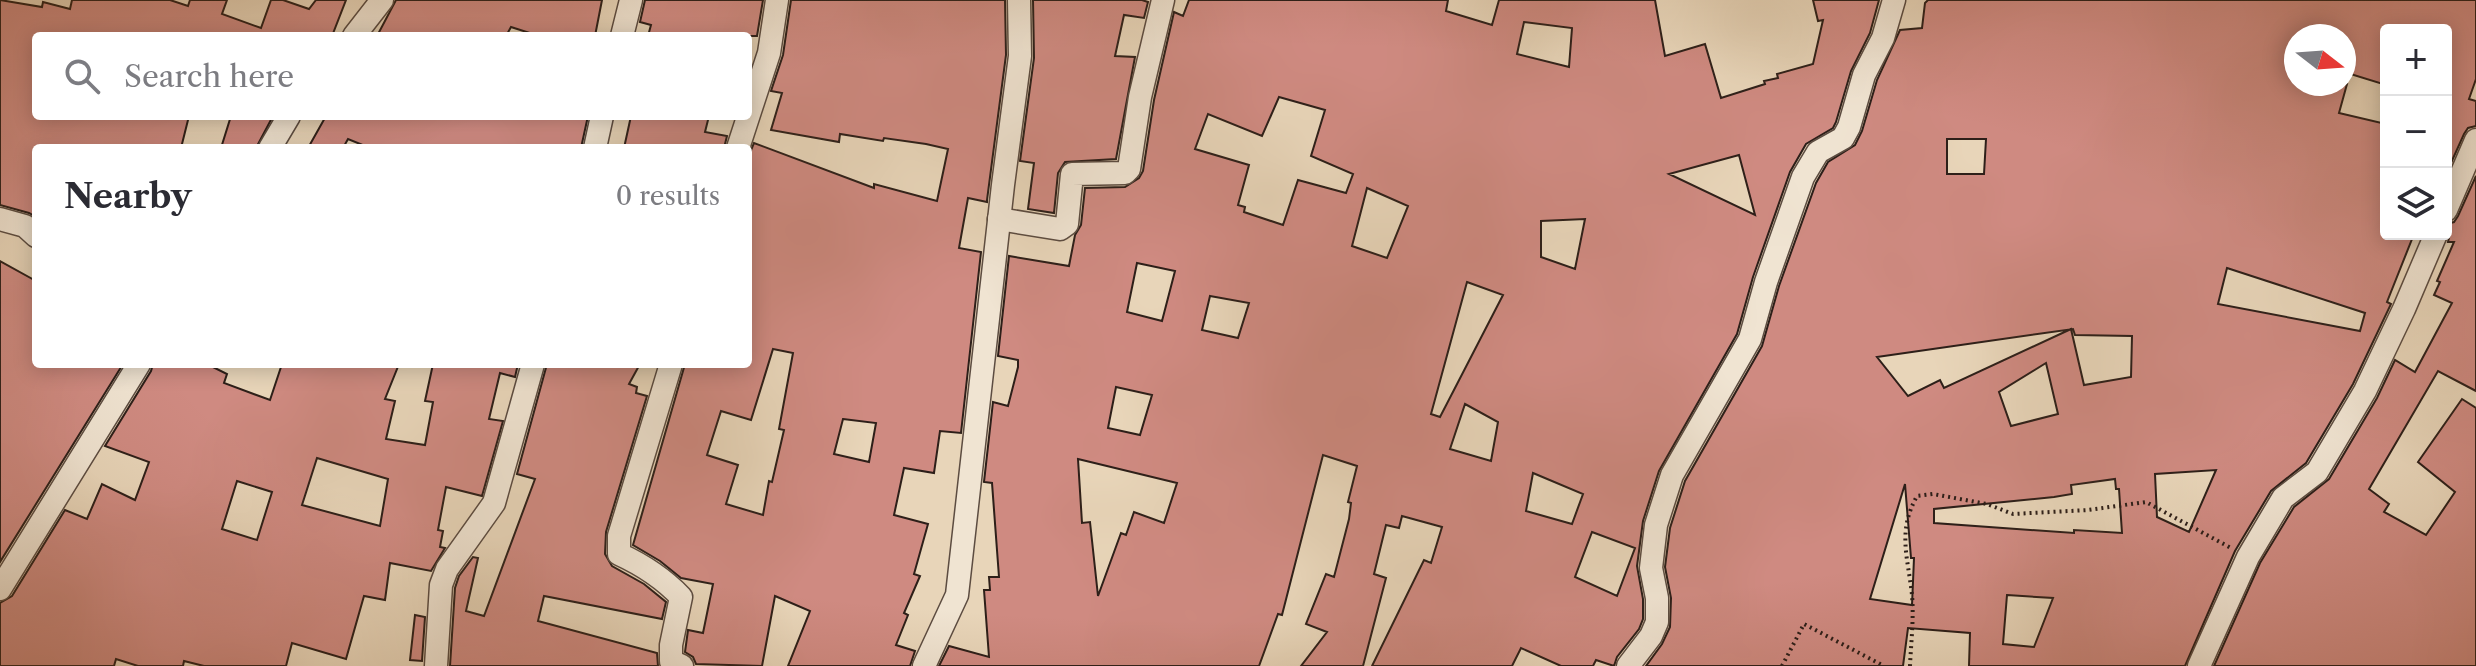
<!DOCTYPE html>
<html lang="en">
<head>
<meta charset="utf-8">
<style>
  :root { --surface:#fff; --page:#f2f2f3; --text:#2b2b33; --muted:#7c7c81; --line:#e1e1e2 }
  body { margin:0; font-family:"Libre Caslon Text",serif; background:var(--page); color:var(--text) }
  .controls { position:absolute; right:24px; top:24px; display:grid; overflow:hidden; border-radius:8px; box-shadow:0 4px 20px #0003 }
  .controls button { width:72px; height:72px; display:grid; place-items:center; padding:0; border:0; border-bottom:2px solid var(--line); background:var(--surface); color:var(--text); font:40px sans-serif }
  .compass { position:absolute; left:2284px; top:24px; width:72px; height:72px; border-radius:50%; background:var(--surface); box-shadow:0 4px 20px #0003; rotate:107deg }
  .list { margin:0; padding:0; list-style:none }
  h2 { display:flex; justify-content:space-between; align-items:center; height:104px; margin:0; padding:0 32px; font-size:34px }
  h2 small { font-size:26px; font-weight:400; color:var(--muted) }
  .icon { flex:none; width:44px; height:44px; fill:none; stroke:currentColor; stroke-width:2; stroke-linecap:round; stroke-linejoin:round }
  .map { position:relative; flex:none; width:2476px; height:666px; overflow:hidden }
  .search { position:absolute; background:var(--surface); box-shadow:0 4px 20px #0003; left:32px; top:32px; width:720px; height:88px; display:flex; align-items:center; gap:20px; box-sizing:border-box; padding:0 28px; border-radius:8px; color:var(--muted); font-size:30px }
  .panel { position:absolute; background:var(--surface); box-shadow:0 4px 20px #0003; left:32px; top:144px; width:720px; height:224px; border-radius:8px }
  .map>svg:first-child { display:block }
  .building { fill:#cf8a81; stroke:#2d1f19; stroke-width:2; fill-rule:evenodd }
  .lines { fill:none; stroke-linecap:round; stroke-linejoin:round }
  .minor-casing { stroke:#5c4c41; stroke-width:25 }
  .path { stroke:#2d1f19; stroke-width:4; stroke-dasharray:2 4; stroke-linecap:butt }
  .minor { stroke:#f0e4d2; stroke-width:22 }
</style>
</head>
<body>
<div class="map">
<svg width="2476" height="666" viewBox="0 0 2476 666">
  <rect width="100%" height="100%" fill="#e8d5b9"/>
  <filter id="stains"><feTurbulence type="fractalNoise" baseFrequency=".0025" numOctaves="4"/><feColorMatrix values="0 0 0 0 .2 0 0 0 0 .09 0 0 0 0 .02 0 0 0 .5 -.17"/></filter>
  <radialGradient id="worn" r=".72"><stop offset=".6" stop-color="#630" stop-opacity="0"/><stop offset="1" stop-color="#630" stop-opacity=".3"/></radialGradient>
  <g class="building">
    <polygon points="0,0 42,7 43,2 70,9 72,0 170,0 188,6 190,0 227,0 222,14 261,28 271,0 283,0 309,9 316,0 346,0 332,36 36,36 36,116 189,116 181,148 36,148 36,217 29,213 0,205"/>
    <polygon points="602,0 595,36 539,36 511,27 506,36 377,36 396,0"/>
    <polygon points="645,0 763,0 757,36 648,36 651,25 640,22"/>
    <path d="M791,0H1005L1006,55L987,200V202L968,198L959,248L981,252L961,433L940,431L934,473L904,468L894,515L928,524L914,574L920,576L904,613L908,615L896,645L915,651L910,666H788L810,611L775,596L762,666L696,664L693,657L685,652L688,630L703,633L713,584L681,578L660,561L633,545L685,364H748V158L754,143L874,188V184L937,201L948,149L926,144L884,138L883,141L840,134L839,142L771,130L782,93L771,91L783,55ZM773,349L793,353L779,429L784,430L772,482L769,481L763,515L726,504L738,465L707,455L721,411L751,420ZM843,419L876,423L869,462L834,454Z"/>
    <polygon points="1033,0 1142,0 1148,2 1144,18 1124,15 1115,56 1135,57 1116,159 1065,162 1058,173 1054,213 1028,209 1034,163 1020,161 1034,58"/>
    <path d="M1189,0H1448L1446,11L1492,25L1499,0H1655L1665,56L1705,44L1721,98L1765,84L1764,81L1778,78L1777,74L1813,64L1823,20L1818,21L1813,0H1879L1870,33L1851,71L1836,122L1833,128L1806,144L1790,172L1753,277L1737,334L1659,471L1643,521L1637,566L1643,599V619L1639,629L1617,657L1614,666L1596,660L1593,666H1561L1521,648L1512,666H1372L1424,560L1431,563L1442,527L1402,516L1399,528L1386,525L1374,574L1386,578L1363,666H1301L1327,632L1306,624L1326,574L1334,577L1349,519L1351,503L1348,502L1357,466L1323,455L1282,615L1278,614L1259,666H939L949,646L989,657L984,590H990L989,577H999L992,483L984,482L993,402L1008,406L1018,367V360L998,356L1009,256L1069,266L1075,235L1081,225L1085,188L1125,187L1139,178L1143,171L1154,100L1174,12L1183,16ZM1524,22L1572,28L1569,67L1517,54ZM1279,97L1325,110L1311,156L1353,174L1346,193L1298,180L1283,225L1244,212L1245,207L1238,205L1249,165L1195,149L1208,114L1262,136ZM1739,155L1755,215L1669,174ZM1367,188L1408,206L1387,258L1352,246ZM1585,219L1575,269L1541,257V221ZM1137,263L1175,271L1162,321L1127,312ZM1467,282L1503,295L1440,417L1431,414ZM1210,296L1249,303L1238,338L1202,330ZM1116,387L1152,395L1140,435L1108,428ZM1465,404L1498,422L1491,461L1450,449ZM1078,459L1177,483L1164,523L1134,512L1126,535L1121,533L1098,596L1090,522L1082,523ZM1533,473L1583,494L1572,524L1526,511ZM1592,532L1635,548L1617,596L1575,577Z"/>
    <path d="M1928,0H2476V79L2469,99L2476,101V126L2468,128L2464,134L2446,174V30H2386V85L2344,72V36H2296V84H2347L2339,113L2386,124V234H2414L2387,302L2391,304L2353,384L2306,463L2271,491L2235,551L2185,666H1969L1970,633L1908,628L1903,666H1646L1662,644L1670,627L1671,598L1665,567L1670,528L1685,481L1762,346L1779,286L1816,183L1828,162L1855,145L1862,131L1877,80L1900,30L1922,28L1925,3ZM1947,139H1986L1984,174H1947ZM2227,268L2365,313L2360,331L2218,304ZM2071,329L1944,388L1940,380L1908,396L1877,357L2073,329L2075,335L2132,336L2131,377L2084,385ZM2046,363L2058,414L2011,426L1999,392ZM2216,470L2189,532L2157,517L2155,474ZM2115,479L2116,489H2119L2122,533L2074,530V533L1934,523V509L2054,497L2072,494L2071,485ZM1905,484L1911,558H1914L1912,605L1870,599ZM2007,595L2053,598L2034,647L2003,644Z"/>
    <polygon points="231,116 273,116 256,148 221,148"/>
    <polygon points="326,116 588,116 581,148 370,148 348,139 343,148 308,148"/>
    <polygon points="631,116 709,116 705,132 727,136 724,148 624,148"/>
    <polygon points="2476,176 2476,391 2438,371 2369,489 2389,504 2384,512 2426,535 2455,492 2418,462 2462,399 2476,408 2476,666 2214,666 2260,563 2294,507 2329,479 2377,398 2395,360 2415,372 2452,303 2434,295 2440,282 2437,281 2454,242 2448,242 2450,233 2446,224 2454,222 2458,216"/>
    <polygon points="0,261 36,281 36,364 123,364 0,562"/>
    <path d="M153,364H207L227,374L224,383L270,400L282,364H399L385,399L395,401L386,439L425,445L433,402L425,401L433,364H518L515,377L500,373L489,419L503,421L482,496L446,487L438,530L443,531L440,547L445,548L431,571L390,563L385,600L364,596L346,659L292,643L286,666H204L184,661L183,666H138L116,659L114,666H0V603L12,596L65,510L87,519L102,484L135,500L149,462L105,446L151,371ZM317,458L388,479L380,526L302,505ZM237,481L272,492L257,540L222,529Z"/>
    <polygon points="547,364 640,364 629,384 637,387 636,393 647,396 606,532 605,554 612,566 644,584 666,602 662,619 544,596 538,621 657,653 658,666 450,666 455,588 459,576 473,557 478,558 466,611 484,616 535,479 517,474"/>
    <polygon points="415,615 425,617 422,661 410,660"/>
  </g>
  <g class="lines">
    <g class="minor-casing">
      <g id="minor">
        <polyline points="354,36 382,0"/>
        <polyline points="622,36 631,0"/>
        <polyline points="270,148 289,116"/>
        <polyline points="595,148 602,116"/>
        <polyline points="738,148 769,53 777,0"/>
        <polyline points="2446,210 2476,140"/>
        <polyline points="0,219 25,226 36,236"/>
        <polyline points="999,219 1060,229 1067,224 1072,174 1125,173 1129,169 1140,97 1163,0"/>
        <path d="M671,364L619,536V554C643,565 663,578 681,597L671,645V661L682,666"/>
        <polyline points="0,589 139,364"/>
        <polyline points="436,666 441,585 447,569 494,503 533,364"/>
        <polyline points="924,666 957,595 1003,185 1020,56 1019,0"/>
        <polyline points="1628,666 1651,636 1657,622 1657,598 1651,568 1656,525 1672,475 1750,339 1766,282 1803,177 1818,152 1843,138 1849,127 1864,75 1883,38 1894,0"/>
        <polyline points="2199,666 2248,557 2283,498 2317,472 2365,391 2404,309 2436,234"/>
      </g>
    </g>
    <g class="path">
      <polyline points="1782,666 1804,624 1884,666"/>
      <path d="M1910,666C1911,643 1914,618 1912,595C1908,557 1897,532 1917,496L1933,494L1987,504L2013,514L2088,510L2146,502L2231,548"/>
    </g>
    <use href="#minor" class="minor"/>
  </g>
  <rect width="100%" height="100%" filter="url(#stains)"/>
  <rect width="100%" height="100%" fill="url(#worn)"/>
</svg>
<div class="controls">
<button>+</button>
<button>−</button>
<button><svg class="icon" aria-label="layers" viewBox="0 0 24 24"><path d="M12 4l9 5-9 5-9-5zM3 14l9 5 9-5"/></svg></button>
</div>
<svg class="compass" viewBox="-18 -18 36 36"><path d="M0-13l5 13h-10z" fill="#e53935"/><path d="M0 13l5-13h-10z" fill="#7c7c81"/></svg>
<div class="search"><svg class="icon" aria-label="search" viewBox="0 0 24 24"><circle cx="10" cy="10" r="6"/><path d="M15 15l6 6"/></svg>Search here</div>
<section class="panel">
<h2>Nearby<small>0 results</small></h2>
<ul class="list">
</ul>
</section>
</div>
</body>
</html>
